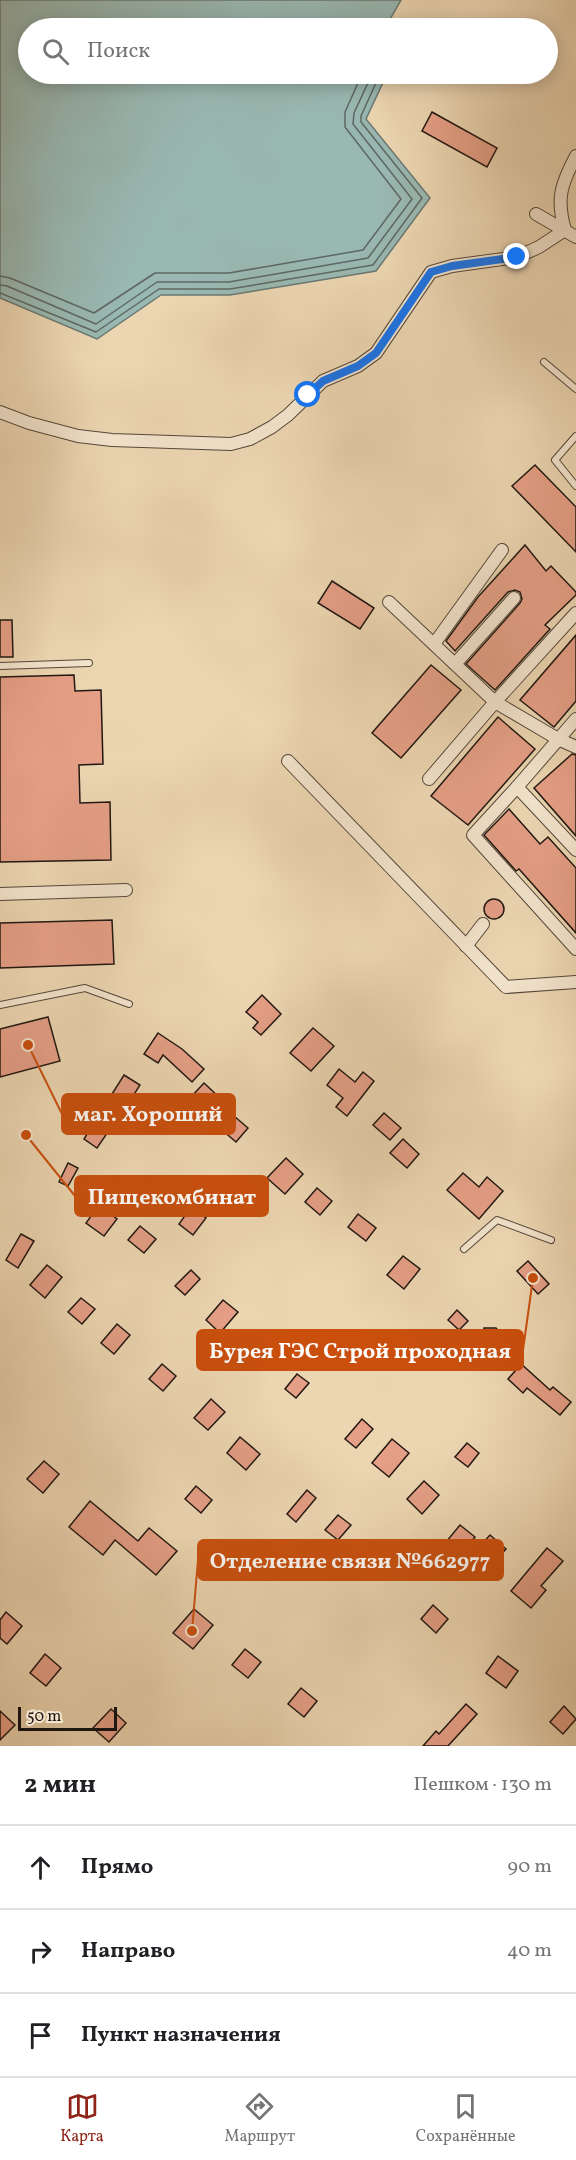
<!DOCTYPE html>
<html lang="ru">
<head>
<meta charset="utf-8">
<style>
  :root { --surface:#fff; --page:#f2f2f2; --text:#202124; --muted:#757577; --line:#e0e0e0; --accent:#8f2418 }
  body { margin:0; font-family:Vollkorn,serif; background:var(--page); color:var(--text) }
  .scale { position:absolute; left:18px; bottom:15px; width:99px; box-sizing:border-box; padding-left:6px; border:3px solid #211711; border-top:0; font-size:16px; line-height:21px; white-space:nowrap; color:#211711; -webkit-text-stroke:4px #f3e4cd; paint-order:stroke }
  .stop { position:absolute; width:18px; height:18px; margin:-14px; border:4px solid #1a73e8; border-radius:50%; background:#fff }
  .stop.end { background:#1a73e8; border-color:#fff; box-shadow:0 2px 6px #0008 }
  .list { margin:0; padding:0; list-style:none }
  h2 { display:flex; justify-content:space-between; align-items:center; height:78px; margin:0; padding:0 24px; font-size:26px }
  h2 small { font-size:20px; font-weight:400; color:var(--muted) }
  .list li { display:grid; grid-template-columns:39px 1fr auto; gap:18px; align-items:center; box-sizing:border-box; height:84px; padding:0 24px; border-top:2px solid var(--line) }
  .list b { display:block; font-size:22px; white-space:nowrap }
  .list em { font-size:20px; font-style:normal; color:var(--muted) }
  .icon { flex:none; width:33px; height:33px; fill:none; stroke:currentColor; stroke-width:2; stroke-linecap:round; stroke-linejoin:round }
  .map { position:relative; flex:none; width:576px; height:1746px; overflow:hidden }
  .search { position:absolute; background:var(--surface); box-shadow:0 3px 15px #0003; left:18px; right:18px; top:18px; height:66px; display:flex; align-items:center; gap:15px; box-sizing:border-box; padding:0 21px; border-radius:33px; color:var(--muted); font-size:22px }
  .sheet { height:330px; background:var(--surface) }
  nav { display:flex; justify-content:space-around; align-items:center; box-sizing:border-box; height:84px; border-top:2px solid var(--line); background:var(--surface); font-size:16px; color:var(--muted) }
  nav a { display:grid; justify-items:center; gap:3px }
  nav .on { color:var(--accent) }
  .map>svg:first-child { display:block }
  .water { fill:#99b8b2; stroke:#697872; stroke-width:1.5 }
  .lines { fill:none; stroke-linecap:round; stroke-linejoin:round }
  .shore { stroke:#5d6862; stroke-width:1.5 }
  .building { fill:#e59f86; stroke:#211711; stroke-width:1.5 }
  .service-casing { stroke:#544739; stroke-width:8 }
  .minor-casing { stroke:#544739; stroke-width:14 }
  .service { stroke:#f3e4cd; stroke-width:6 }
  .minor { stroke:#f3e4cd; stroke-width:12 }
  .route { stroke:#1a73e8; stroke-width:8 }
  .leader { fill:none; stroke:#ca4f0d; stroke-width:2 }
  .callout-dot { fill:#ca4f0d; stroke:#f3e4cd; stroke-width:2 }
  .callout { fill:#ca4f0d; stroke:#ca4f0d; stroke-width:2 }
  .callout-label { font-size:22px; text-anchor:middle; font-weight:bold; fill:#fff }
</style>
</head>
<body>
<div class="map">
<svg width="576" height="1746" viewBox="0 0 576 1746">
  <rect width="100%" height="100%" fill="#ecd6b2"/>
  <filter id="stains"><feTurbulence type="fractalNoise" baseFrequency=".00333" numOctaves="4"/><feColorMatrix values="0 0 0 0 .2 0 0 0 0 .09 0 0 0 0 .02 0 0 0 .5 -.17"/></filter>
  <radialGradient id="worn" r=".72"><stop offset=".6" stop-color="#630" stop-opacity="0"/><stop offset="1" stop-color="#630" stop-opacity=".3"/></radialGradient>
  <polygon class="water" points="0,0 401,0 385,28 28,28 28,74 387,74 366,119 430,198 376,271 230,295 161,295 97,339 0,298"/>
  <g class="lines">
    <g class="shore">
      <polyline points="0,276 10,278 94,313 155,273 229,273 363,250 401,199 345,127 345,112 362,74"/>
      <polyline points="0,285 7,286 96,324 157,282 229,282 368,258 412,199 353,124 354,113 372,74"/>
      <polyline points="0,293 96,332 159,289 230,289 373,265 422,198 361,122 361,116 380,74"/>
    </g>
  </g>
  <g class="building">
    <polygon points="432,112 497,148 487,167 422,131"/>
    <polygon points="535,465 576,507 576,552 512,486"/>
    <polygon points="525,545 546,571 551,566 576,592 576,595 545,625 550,629 495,690 466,664 520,603 522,599 520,592 515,590 508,592 455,651 446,641 478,597"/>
    <polygon points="332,581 374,608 360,629 318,603"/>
    <polygon points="0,620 12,620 13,657 0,657"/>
    <polygon points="576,635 576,701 554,727 520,700"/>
    <polygon points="431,665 461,690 401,758 372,733"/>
    <polygon points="74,675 75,691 101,690 103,764 79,765 80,803 110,802 111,860 0,862 0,677"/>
    <polygon points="498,717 535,749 468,825 431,796"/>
    <polygon points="572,754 576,755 576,836 534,788"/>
    <polygon points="509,809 540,844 548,837 576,868 576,933 519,869 516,871 484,835"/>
    <circle cx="494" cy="909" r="10"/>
    <polygon points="112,920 114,964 0,968 0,923"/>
    <polygon points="262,995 281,1014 261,1035 253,1028 258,1022 246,1012"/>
    <polygon points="48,1017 60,1061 0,1077 0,1029"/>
    <polygon points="313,1028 334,1046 311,1071 290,1053"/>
    <polygon points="158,1033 182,1049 204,1069 192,1082 163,1055 158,1063 144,1054"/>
    <polygon points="339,1069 355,1082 363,1072 374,1081 347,1116 336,1107 343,1098 327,1085"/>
    <polygon points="124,1075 140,1085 128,1104 112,1094"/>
    <polygon points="204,1083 221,1099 208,1113 191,1097"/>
    <polygon points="384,1113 401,1128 390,1140 373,1125"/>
    <polygon points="234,1116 248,1128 236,1142 222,1130"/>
    <polygon points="96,1119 110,1129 97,1148 84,1139"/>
    <polygon points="403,1139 419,1154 407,1168 390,1153"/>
    <polygon points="286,1158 303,1174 285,1194 267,1178"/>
    <polygon points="68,1163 78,1168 68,1186 59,1182"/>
    <polygon points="463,1173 479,1187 487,1177 503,1191 479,1219 447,1190"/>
    <polygon points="317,1188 332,1201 320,1215 305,1202"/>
    <polygon points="99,1205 117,1219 104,1236 86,1223"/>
    <polygon points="191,1207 206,1218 193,1235 179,1224"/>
    <polygon points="358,1214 376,1228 366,1241 348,1227"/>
    <polygon points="140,1226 156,1239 144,1253 128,1240"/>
    <polygon points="21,1234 34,1241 18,1268 6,1260"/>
    <polygon points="403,1256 420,1269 404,1289 387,1275"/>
    <polygon points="528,1261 549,1284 538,1294 517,1271"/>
    <polygon points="47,1265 62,1277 45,1298 30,1285"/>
    <polygon points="191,1270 200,1279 185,1295 175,1286"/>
    <polygon points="81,1298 95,1309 82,1324 68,1312"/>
    <polygon points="223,1300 238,1312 220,1333 206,1320"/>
    <polygon points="457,1310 468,1321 459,1330 448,1320"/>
    <polygon points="117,1324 130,1335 114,1354 101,1343"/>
    <polygon points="484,1328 496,1328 513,1348 508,1352 550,1390 553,1387 571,1402 560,1415 527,1388 523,1393 508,1379 516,1370 489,1366 486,1368 469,1354 483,1336"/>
    <polygon points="162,1364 176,1376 163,1391 149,1379"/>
    <polygon points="297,1374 309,1383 296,1398 285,1389"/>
    <polygon points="211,1399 225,1412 208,1430 194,1418"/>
    <polygon points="362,1419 373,1429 356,1448 345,1439"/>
    <polygon points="240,1437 260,1454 246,1470 227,1453"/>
    <polygon points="392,1439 409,1453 389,1477 372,1463"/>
    <polygon points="467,1443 479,1453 468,1467 455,1457"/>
    <polygon points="44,1461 59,1474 43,1493 27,1479"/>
    <polygon points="424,1481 439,1495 422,1514 407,1499"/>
    <polygon points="196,1486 212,1500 201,1513 185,1499"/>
    <polygon points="307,1490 316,1498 296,1522 287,1514"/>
    <polygon points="90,1501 138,1541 149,1528 177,1551 156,1575 115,1540 103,1555 69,1527"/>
    <polygon points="338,1515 351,1525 338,1540 325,1530"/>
    <polygon points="460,1525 475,1537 457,1560 441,1548"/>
    <polygon points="490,1535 506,1549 496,1560 480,1546"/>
    <polygon points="547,1548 563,1561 541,1586 546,1590 531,1608 511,1591"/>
    <polygon points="433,1605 448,1619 436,1633 421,1619"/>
    <polygon points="194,1609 213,1625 193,1649 173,1633"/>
    <polygon points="6,1612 22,1626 7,1644 0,1638 0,1620"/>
    <polygon points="245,1649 261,1662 248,1678 232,1665"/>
    <polygon points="45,1654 61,1668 46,1686 30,1673"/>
    <polygon points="498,1656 518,1671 506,1688 486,1673"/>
    <polygon points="301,1688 317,1701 304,1717 288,1704"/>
    <polygon points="466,1704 477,1714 448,1746 423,1746 436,1731 439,1734"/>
    <polygon points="564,1706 576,1719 563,1734 550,1722"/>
    <polygon points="111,1709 126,1723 109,1742 93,1728"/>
    <polygon points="0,1711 15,1725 0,1740"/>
  </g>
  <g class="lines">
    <g class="service-casing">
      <g id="service">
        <polyline points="544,362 576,389"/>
        <polyline points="576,436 555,460 576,486"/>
        <polyline points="0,666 89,663"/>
        <polyline points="0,1005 85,988 129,1004"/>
        <polyline points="464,1249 497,1220 551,1240"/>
      </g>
    </g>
    <g class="minor-casing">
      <g id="minor">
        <polyline points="536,214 576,237"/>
        <path d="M0,412L29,423L78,436L112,440L231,444L250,439L272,427L288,415L323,381L358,366L376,353L431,272L452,266L517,257L539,247L565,230C556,199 561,184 576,156"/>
        <polyline points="389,602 495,702 558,739 576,747"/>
        <polyline points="434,644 502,550"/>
        <polyline points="455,664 514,598"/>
        <polyline points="576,719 517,787 576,850"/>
        <polyline points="288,761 506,987 576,982"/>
        <polyline points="429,779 495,702 576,613"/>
        <polyline points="517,787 473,835 576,949"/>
        <polyline points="0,894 126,890"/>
        <polyline points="466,946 483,924"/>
      </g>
    </g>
    <use href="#service" class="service"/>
    <use href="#minor" class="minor"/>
  </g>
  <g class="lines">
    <polyline class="route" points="308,395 323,381 358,366 376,353 431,272 452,266 517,257"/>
  </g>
  <path class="leader" d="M28 1045L62 1114M26 1135L75 1196M533 1278L523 1350M192 1631L198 1560"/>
  <g class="callout-dot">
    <circle cx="28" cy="1045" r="6"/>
    <circle cx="26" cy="1135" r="6"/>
    <circle cx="533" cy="1278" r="6"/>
    <circle cx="192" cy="1631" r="6"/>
  </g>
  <g class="callout">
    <rect x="62" y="1094" width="173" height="40" rx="6"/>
    <rect x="75" y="1176" width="193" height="40" rx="6"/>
    <rect x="197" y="1330" width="326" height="40" rx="6"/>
    <rect x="198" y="1540" width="305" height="40" rx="6"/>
  </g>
  <g class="callout-label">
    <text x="148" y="1121">маг. Хороший</text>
    <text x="172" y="1204">Пищекомбинат</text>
    <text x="360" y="1358">Бурея ГЭС Строй проходная</text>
    <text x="350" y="1568">Отделение связи №662977</text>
  </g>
  <rect width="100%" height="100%" filter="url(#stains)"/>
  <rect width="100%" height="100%" fill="url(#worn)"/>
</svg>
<div class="scale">50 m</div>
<div class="stop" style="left:308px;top:395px"></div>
<div class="stop end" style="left:517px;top:257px"></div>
<div class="search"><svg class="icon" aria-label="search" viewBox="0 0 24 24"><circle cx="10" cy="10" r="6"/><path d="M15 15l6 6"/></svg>Поиск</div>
</div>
<section class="sheet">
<h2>2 мин<small>Пешком · 130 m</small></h2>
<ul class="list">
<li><svg class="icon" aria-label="ahead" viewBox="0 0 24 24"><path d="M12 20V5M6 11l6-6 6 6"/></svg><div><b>Прямо</b></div><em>90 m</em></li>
<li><svg class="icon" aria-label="right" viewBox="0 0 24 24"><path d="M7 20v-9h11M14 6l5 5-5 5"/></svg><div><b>Направо</b></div><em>40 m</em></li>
<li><svg class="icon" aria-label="arrive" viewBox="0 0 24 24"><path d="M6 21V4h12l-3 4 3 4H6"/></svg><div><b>Пункт назначения</b></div></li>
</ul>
</section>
<nav>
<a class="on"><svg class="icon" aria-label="map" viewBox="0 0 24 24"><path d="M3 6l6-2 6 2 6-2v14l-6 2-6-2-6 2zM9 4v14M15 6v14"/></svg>Карта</a>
<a><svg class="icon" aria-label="directions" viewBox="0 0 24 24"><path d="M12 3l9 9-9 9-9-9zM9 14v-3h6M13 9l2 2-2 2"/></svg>Маршрут</a>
<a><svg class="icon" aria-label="saved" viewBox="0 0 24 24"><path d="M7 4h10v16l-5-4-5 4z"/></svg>Сохранённые</a>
</nav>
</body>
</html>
